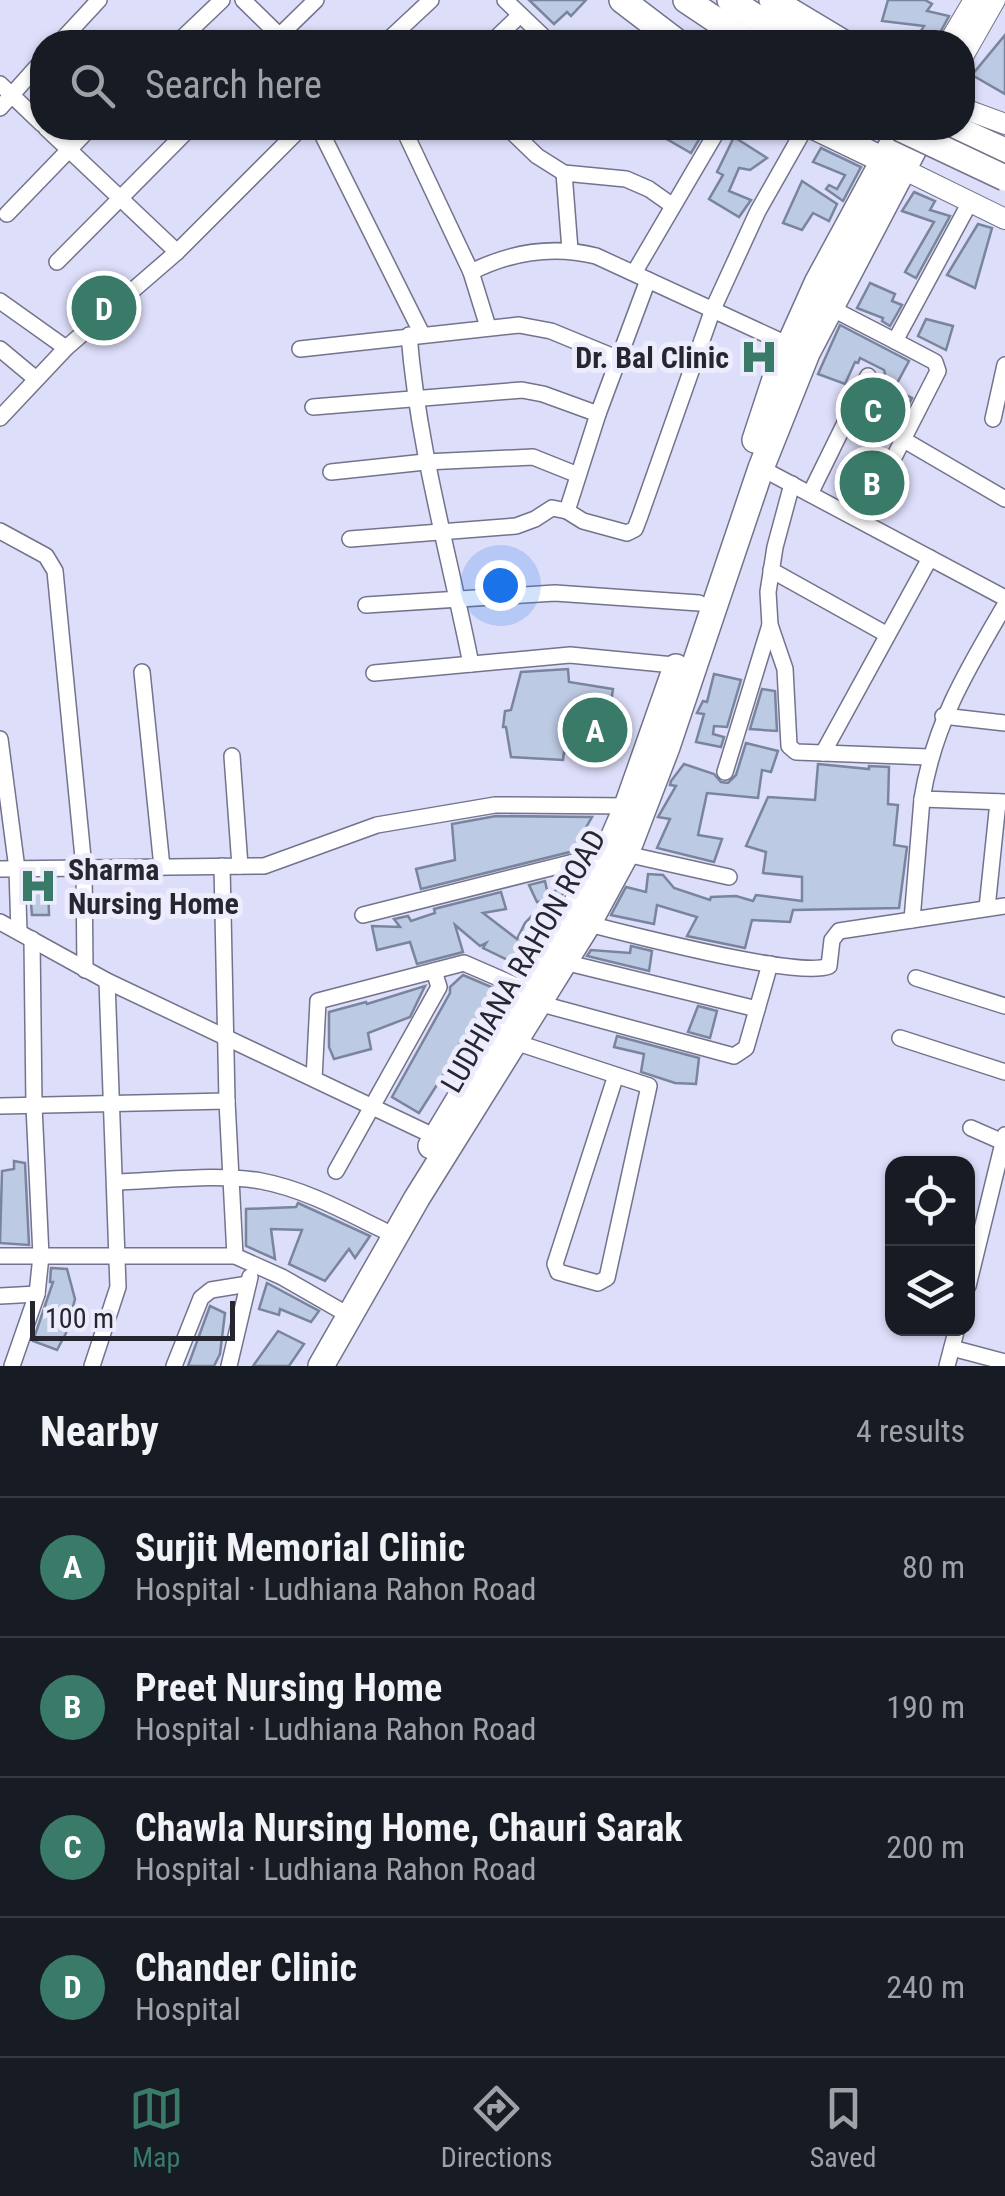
<!DOCTYPE html>
<html lang="en">
<head>
<meta charset="utf-8">
<style>
  :root { --surface:#171b24; --page:#20242c; --text:#f1f3f6; --muted:#9ea1a6; --line:#363941; --accent:#397a69 }
  body { margin:0; font-family:"Roboto Condensed",sans-serif; background:var(--page); color:var(--text) }
  .controls { position:absolute; right:30px; bottom:30px; display:grid; overflow:hidden; border-radius:20px; box-shadow:0 2px 8px #0004 }
  .controls button { width:90px; height:90px; display:grid; place-items:center; padding:0; border:0; border-bottom:2px solid var(--line); background:var(--surface); color:var(--text); font:50px sans-serif }
  .scale { position:absolute; left:30px; bottom:25px; width:205px; box-sizing:border-box; padding-left:10px; border:5px solid #262630; border-top:0; font-size:28px; line-height:35px; white-space:nowrap; color:#262630; -webkit-text-stroke:8px #ececfd; paint-order:stroke }
  .you { position:absolute; left:500px; top:585px; width:35px; height:35px; margin:-25px; border:8px solid #fff; border-radius:50%; background:#1a73e8; box-shadow:0 0 0 15px #1a73e833 }
  .badge { display:grid; place-items:center; width:65px; height:65px; border-radius:50%; background:var(--accent); color:#fff; font-size:32px; font-weight:700 }
  .pin { position:absolute; translate:-50% -50%; border:5px solid #fff; box-shadow:0 2px 10px #0006 }
  .list { margin:0; padding:0; list-style:none }
  h2 { display:flex; justify-content:space-between; align-items:center; height:130px; margin:0; padding:0 40px; font-size:42px }
  h2 small { font-size:32px; font-weight:400; color:var(--muted) }
  .list li { display:grid; grid-template-columns:65px 1fr auto; gap:30px; align-items:center; box-sizing:border-box; height:140px; padding:0 40px; border-top:2px solid var(--line) }
  .list b { display:block; font-size:38px; white-space:nowrap }
  .list p { margin:0; font-size:32px; white-space:nowrap; color:var(--muted) }
  .list em { font-size:32px; font-style:normal; color:var(--muted) }
  .icon { flex:none; width:55px; height:55px; fill:none; stroke:currentColor; stroke-width:2; stroke-linecap:round; stroke-linejoin:round }
  .map { position:relative; flex:none; width:1005px; height:1366px; overflow:hidden }
  .search { position:absolute; background:var(--surface); box-shadow:0 2px 8px #0004; left:30px; right:30px; top:30px; height:110px; display:flex; align-items:center; gap:25px; box-sizing:border-box; padding:0 35px; border-radius:40px; color:var(--muted); font-size:38px }
  .sheet { height:690px; background:var(--surface) }
  nav { display:flex; justify-content:space-around; align-items:center; box-sizing:border-box; height:140px; border-top:2px solid var(--line); background:var(--surface); font-size:28px; color:var(--muted) }
  nav a { display:grid; justify-items:center; gap:5px }
  nav .on { color:var(--accent) }
  .map>svg:first-child { display:block }
  .building { fill:#bdcae3; stroke:#79859c; stroke-width:2.5 }
  .lines { fill:none; stroke-linecap:round; stroke-linejoin:round }
  .minor-casing { stroke:#73738c; stroke-width:18 }
  .tertiary-casing { stroke:#73738c; stroke-width:22 }
  .primary-casing { stroke:#73738c; stroke-width:28 }
  .trunk-casing { stroke:#73738c; stroke-width:28 }
  .minor { stroke:#fff; stroke-width:15 }
  .tertiary { stroke:#fff; stroke-width:20 }
  .primary { stroke:#fff; stroke-width:25 }
  .trunk { stroke:#fff; stroke-width:25 }
  .trunk-bridge-casing { stroke:#73738c; stroke-width:28; stroke-linecap:butt }
  .trunk-bridge { stroke:#fff; stroke-width:25 }
  .labels { text-anchor:middle; dominant-baseline:central; stroke-width:10; stroke-linejoin:round; paint-order:stroke }
  .poi-label { font-size:30px; font-weight:bold; fill:#262630; stroke:#ececfd; text-anchor:end }
  .street-label { font-size:30px; fill:#262630; stroke:#ececfd }
</style>
</head>
<body>
<div class="map">
<svg width="1005" height="1366" viewBox="0 0 1005 1366">
  <rect width="100%" height="100%" fill="#dddefa"/>
  <g class="building">
    <polygon points="529,0 586,0 571,16 567,12 554,24"/>
    <polygon points="888,0 925,0 932,4 927,11 949,16 936,40 916,39 924,26 882,21"/>
    <polygon points="1005,35 1005,94 972,75"/>
    <polygon points="670,128 706,128 691,153 663,137"/>
    <polygon points="734,137 767,158 750,170 739,168 729,191 751,200 739,217 709,199 723,175 717,172"/>
    <polygon points="821,148 861,167 843,201 826,189 829,185 837,189 845,175 813,162"/>
    <polygon points="802,181 837,204 829,221 813,213 802,230 783,223"/>
    <polygon points="914,192 935,201 930,210 950,216 916,278 905,272 934,222 902,211"/>
    <polygon points="978,224 992,228 975,288 947,275"/>
    <polygon points="870,283 895,294 892,301 902,305 890,326 882,321 883,318 857,308"/>
    <polygon points="926,319 953,326 946,350 918,336"/>
    <polygon points="840,325 909,361 894,389 912,398 904,413 884,404 876,420 864,414 885,374 884,370 860,358 858,363 855,362 845,384 818,374"/>
    <polygon points="568,669 569,682 613,689 606,735 627,734 620,756 564,752 563,760 511,757 506,727 503,727 505,711 511,710 521,672"/>
    <polygon points="714,674 741,680 727,727 714,726 713,734 724,737 721,747 696,742 704,714 697,713 703,701 707,702"/>
    <polygon points="762,689 775,691 777,731 750,729"/>
    <polygon points="746,743 778,751 771,772 762,770 758,798 707,793 698,835 722,839 714,862 657,848 670,819 658,817 676,786 670,785 671,781 684,764 714,774 721,782 728,783 736,775"/>
    <polygon points="818,764 869,769 869,766 889,767 888,804 898,805 894,845 907,847 899,908 793,910 790,922 752,920 745,948 687,936 697,917 657,905 654,924 611,915 626,887 646,892 648,874 663,875 674,888 710,900 711,897 736,896 753,901 756,895 802,901 802,877 763,873 766,852 746,846 768,797 815,800"/>
    <polygon points="496,816 592,817 584,831 586,848 421,889 416,869 455,860 452,824"/>
    <polygon points="29,880 48,880 49,915 32,915"/>
    <polygon points="545,881 547,890 554,892 562,884 567,888 535,934 520,966 483,948 486,943 480,946 455,925 463,952 417,964 410,942 377,950 372,926 400,927 394,919 408,916 411,921 435,913 434,909 501,892 506,909 483,913 517,939 525,923 547,900 537,902 529,885"/>
    <polygon points="631,946 652,951 649,971 587,956 591,950 630,953"/>
    <polygon points="463,975 496,989 457,1048 460,1049 419,1113 392,1097 450,993 450,987"/>
    <polygon points="425,986 410,1017 368,1033 371,1049 334,1059 329,1047 329,1012 366,1002 367,1004"/>
    <polygon points="698,1006 717,1011 710,1038 688,1032"/>
    <polygon points="617,1036 699,1058 696,1084 675,1083 641,1072 644,1054 614,1047"/>
    <polygon points="14,1161 25,1163 29,1245 0,1243 2,1171 14,1169"/>
    <polygon points="298,1203 370,1236 355,1258 349,1249 325,1281 289,1264 302,1230 271,1229 275,1259 246,1246 246,1209 296,1207"/>
    <polygon points="51,1268 67,1269 75,1299 66,1333 57,1350 33,1341 53,1282 50,1282"/>
    <polygon points="267,1283 319,1311 311,1322 280,1309 279,1315 259,1309"/>
    <polygon points="210,1306 225,1313 220,1354 214,1366 188,1366"/>
    <polygon points="278,1331 304,1344 289,1366 253,1366"/>
  </g>
  <g class="lines">
    <g class="minor-casing">
      <g id="minor">
        <polyline points="243,0 286,42"/>
        <polyline points="505,0 549,42"/>
        <polyline points="60,42 99,0"/>
        <polyline points="178,42 222,0"/>
        <polyline points="273,42 316,0"/>
        <polyline points="386,42 431,0"/>
        <polyline points="492,42 520,15"/>
        <polyline points="0,84 42,124"/>
        <polyline points="0,108 42,61"/>
        <polyline points="46,128 177,252"/>
        <polyline points="319,128 422,334"/>
        <polyline points="403,128 471,272 488,327"/>
        <polyline points="508,128 537,156 564,173 626,179 649,189 673,206"/>
        <polyline points="564,173 570,250"/>
        <polyline points="7,214 90,128"/>
        <polyline points="57,262 190,128"/>
        <path d="M471,272C511,252 552,245 596,256L789,345"/>
        <polyline points="634,273 719,128"/>
        <polyline points="648,280 598,414 567,511 583,521 627,533 635,529 640,516 713,309 758,211 805,128"/>
        <polyline points="0,301 66,348"/>
        <polyline points="831,308 895,341 969,204"/>
        <path d="M409,335C418,447 449,554 471,664"/>
        <polyline points="0,349 36,379"/>
        <polyline points="300,349 519,325 551,331 619,359"/>
        <polyline points="313,407 522,390 543,394 598,414"/>
        <polyline points="0,418 66,348 177,252 301,128"/>
        <polyline points="993,419 1005,365"/>
        <polyline points="904,440 1005,499"/>
        <polyline points="761,468 1005,598"/>
        <polyline points="331,472 425,462 533,457 578,475"/>
        <polyline points="792,484 775,547 768,592 770,625 785,669 789,746 796,752 929,757"/>
        <polyline points="810,494 868,376"/>
        <polyline points="862,520 938,371 935,362 895,341"/>
        <polyline points="0,531 46,556 55,571 84,868 85,970"/>
        <polyline points="350,539 516,526 535,519 552,508 567,511"/>
        <polyline points="771,570 886,634"/>
        <polyline points="366,605 555,593 699,603"/>
        <path d="M1005,605C967,670 934,724 922,799L1005,802"/>
        <polyline points="142,672 162,867"/>
        <polyline points="374,673 570,655 684,666"/>
        <polyline points="943,716 1005,723"/>
        <polyline points="0,739 17,869 19,932"/>
        <polyline points="823,753 930,558"/>
        <polyline points="232,756 240,866"/>
        <polyline points="725,772 770,625"/>
        <polyline points="626,854 729,877"/>
        <polyline points="222,866 227,1101 235,1256"/>
        <polyline points="0,869 264,866 377,825 495,805 632,806"/>
        <polyline points="987,908 998,802"/>
        <polyline points="363,915 606,854"/>
        <polyline points="912,920 922,799"/>
        <polyline points="0,922 107,981 440,1139"/>
        <path d="M588,924C630,934 798,979 829,966L832,940L839,931L1005,906"/>
        <polyline points="564,962 757,1009"/>
        <polyline points="916,978 1005,1006"/>
        <polyline points="538,1003 734,1056 746,1048 770,964"/>
        <polyline points="900,1038 1005,1072"/>
        <polyline points="515,1042 649,1086 607,1278 598,1283 558,1272 555,1264 616,1075"/>
        <polyline points="314,1079 318,1001 464,963 526,990"/>
        <polyline points="0,1106 227,1101"/>
        <polyline points="971,1128 1005,1143"/>
        <polyline points="336,1171 439,987 434,971"/>
        <path d="M115,1182C163,1181 214,1173 261,1181C304,1189 344,1211 383,1230"/>
        <polyline points="0,1256 235,1256 282,1277 350,1316"/>
        <polyline points="968,1286 1005,1135"/>
        <polyline points="0,1296 37,1294"/>
        <polyline points="952,1348 1005,1362"/>
        <polyline points="12,1366 37,1294 41,1256 34,1106 32,939"/>
        <polyline points="92,1366 118,1287 107,981"/>
        <polyline points="174,1366 201,1298 211,1290 248,1284"/>
        <polyline points="229,1366 250,1277"/>
        <polyline points="947,1366 957,1328"/>
      </g>
    </g>
    <g class="tertiary-casing">
      <g id="tertiary">
        <polyline points="949,42 974,0"/>
        <polyline points="962,58 995,0"/>
        <polyline points="962,108 1005,124"/>
        <polyline points="903,169 1005,219"/>
      </g>
    </g>
    <g class="primary-casing">
      <g id="primary">
        <polyline points="622,0 677,42"/>
        <polyline points="772,0 842,42"/>
        <polyline points="817,128 898,167"/>
        <polyline points="755,440 778,370 817,283 901,128"/>
        <polyline points="431,1146 606,854 627,806 676,667"/>
        <polyline points="321,1366 417,1198 588,924 626,854 667,747 761,468 807,353 925,128"/>
      </g>
    </g>
    <g class="trunk-casing">
      <g id="trunk">
        <polyline points="686,0 749,42"/>
        <polyline points="730,0 794,42"/>
        <polyline points="954,128 1005,151"/>
      </g>
    </g>
    <use href="#minor" class="minor"/>
    <use href="#tertiary" class="tertiary"/>
    <use href="#primary" class="primary"/>
    <use href="#trunk" class="trunk"/>
    <g class="trunk-bridge-casing">
      <polyline id="trunk-bridge" points="899,128 1005,178"/>
    </g>
    <use href="#trunk-bridge" class="trunk-bridge"/>
  </g>
  <defs>
    <g id="hospital-bare" transform="scale(3)"><path d="M-5-5h3v3.5h4V-5h3V5h-3V1.5h-4V5h-3Z" fill="#397a69" stroke="#ececfd" stroke-width="2.5" paint-order="stroke"/></g>
  </defs>
  <g fill-rule="evenodd">
    <use href="#hospital-bare" x="759" y="357"/>
    <use href="#hospital-bare" x="38" y="886"/>
  </g>
  <g class="labels">
    <g class="poi-label">
      <text x="729" y="357">Dr. Bal Clinic</text>
      <text x="68" y="869" text-anchor="start">Sharma<tspan x="68" dy="34">Nursing Home</tspan></text>
    </g>
    <g class="street-label">
      <text transform="translate(523 961) rotate(-60)">LUDHIANA RAHON ROAD</text>
    </g>
  </g>
</svg>
<div class="controls">
<button><svg class="icon" aria-label="locate" viewBox="0 0 24 24"><circle cx="12" cy="12" r="6"/><path d="M12 2v4M12 18v4M2 12h4M18 12h4"/></svg></button>
<button><svg class="icon" aria-label="layers" viewBox="0 0 24 24"><path d="M12 4l9 5-9 5-9-5zM3 14l9 5 9-5"/></svg></button>
</div>
<div class="scale">100 m</div>
<div class="you"></div>
<div class="pin badge" style="left:595px;top:730px">A</div>
<div class="pin badge" style="left:872px;top:483px">B</div>
<div class="pin badge" style="left:873px;top:410px">C</div>
<div class="pin badge" style="left:104px;top:308px">D</div>
<div class="search"><svg class="icon" aria-label="search" viewBox="0 0 24 24"><circle cx="10" cy="10" r="6"/><path d="M15 15l6 6"/></svg>Search here</div>
</div>
<section class="sheet">
<h2>Nearby<small>4 results</small></h2>
<ul class="list">
<li><span class="badge">A</span><div><b>Surjit Memorial Clinic</b><p>Hospital · Ludhiana Rahon Road</p></div><em>80 m</em></li>
<li><span class="badge">B</span><div><b>Preet Nursing Home</b><p>Hospital · Ludhiana Rahon Road</p></div><em>190 m</em></li>
<li><span class="badge">C</span><div><b>Chawla Nursing Home, Chauri Sarak</b><p>Hospital · Ludhiana Rahon Road</p></div><em>200 m</em></li>
<li><span class="badge">D</span><div><b>Chander Clinic</b><p>Hospital</p></div><em>240 m</em></li>
</ul>
</section>
<nav>
<a class="on"><svg class="icon" aria-label="map" viewBox="0 0 24 24"><path d="M3 6l6-2 6 2 6-2v14l-6 2-6-2-6 2zM9 4v14M15 6v14"/></svg>Map</a>
<a><svg class="icon" aria-label="directions" viewBox="0 0 24 24"><path d="M12 3l9 9-9 9-9-9zM9 14v-3h6M13 9l2 2-2 2"/></svg>Directions</a>
<a><svg class="icon" aria-label="saved" viewBox="0 0 24 24"><path d="M7 4h10v16l-5-4-5 4z"/></svg>Saved</a>
</nav>
</body>
</html>
